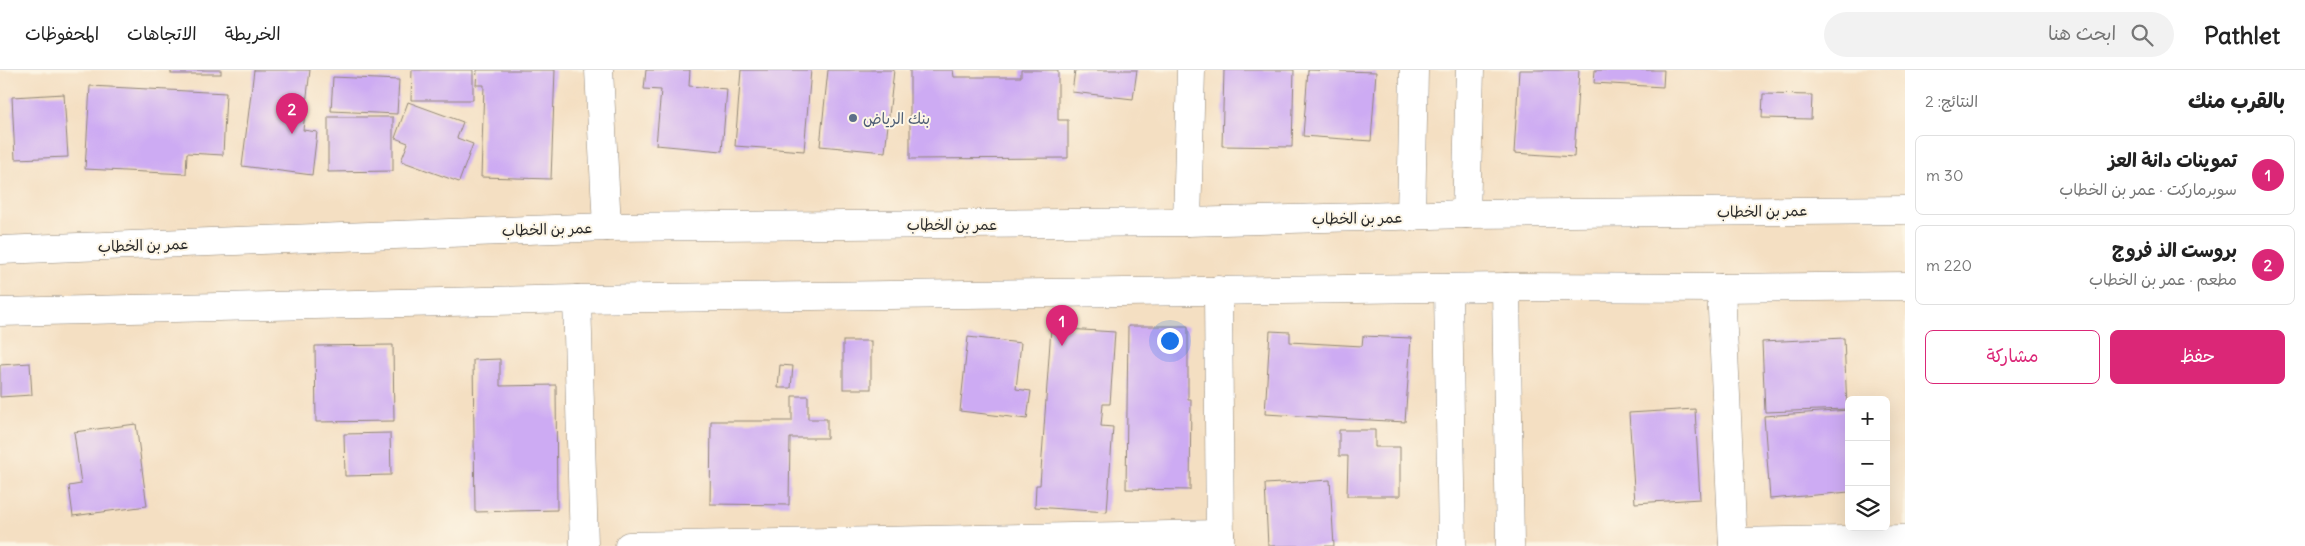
<!DOCTYPE html>
<html lang="ar">
<head>
<meta charset="utf-8">
<style>
  :root { --surface:#fff; --page:#f2f2f2; --text:#222; --muted:#767676; --line:#e0e0e0; --accent:#db2777 }
  body { margin:0; font-family:Delius,"Playpen Sans Arabic",sans-serif; background:var(--page); color:var(--text); direction:rtl }
  .controls { position:absolute; right:15px; bottom:15px; display:grid; overflow:hidden; border-radius:8px; box-shadow:0 5px 20px #0002 }
  .controls button { width:45px; height:45px; display:grid; place-items:center; padding:0; border:0; border-bottom:1px solid var(--line); background:var(--surface); color:var(--text); font:25px sans-serif }
  .you { position:absolute; left:1169px; top:270px; width:18px; height:18px; margin:-12px; border:4px solid #fff; border-radius:50%; background:#1a73e8; box-shadow:0 0 0 8px #1a73e833 }
  .badge { display:grid; place-items:center; width:32px; height:32px; border-radius:50%; background:var(--accent); color:#fff; font-size:16px; font-weight:700 }
  .pin { position:absolute; translate:-50% -41px; filter:drop-shadow(0 1px 2px #0008) }
  .pin::after { content:''; position:absolute; top:26px; width:18px; height:15px; background:inherit; clip-path:polygon(0 0,100% 0,50% 100%) }
  .list { margin:0; padding:0; list-style:none }
  h2 { display:flex; justify-content:space-between; align-items:center; height:65px; margin:0; padding:0 20px; font-size:21px }
  h2 small { font-size:16px; font-weight:400; color:var(--muted) }
  .list li { display:grid; grid-template-columns:32px 1fr auto; gap:15px; align-items:center; box-sizing:border-box; height:80px; margin:0 10px 10px; padding:0 10px; border:1px solid var(--line); border-radius:8px }
  .list b { display:block; font-size:19px; white-space:nowrap }
  .list p { margin:0; font-size:16px; white-space:nowrap; color:var(--muted) }
  .list em { font-size:16px; font-style:normal; color:var(--muted) }
  .actions { display:flex; gap:10px; padding:15px 20px }
  .actions a { flex:1; padding:11px 0; border:1px solid var(--accent); border-radius:8px; text-align:center; font-size:18px; color:var(--accent) }
  .actions .main { background:var(--accent); color:#fff }
  .icon { flex:none; width:28px; height:28px; fill:none; stroke:currentColor; stroke-width:2; stroke-linecap:round; stroke-linejoin:round }
  .map { position:relative; flex:none; width:1905px; height:476px; overflow:hidden; direction:ltr }
  header { display:flex; align-items:center; gap:30px; box-sizing:border-box; height:70px; padding:0 25px; background:var(--surface); border-bottom:1px solid var(--line) }
  header strong { font-size:24px }
  nav { display:flex; gap:28px; margin-inline-start:auto; font-size:18px }
  .search { width:350px; height:45px; background:var(--page); display:flex; align-items:center; gap:12px; box-sizing:border-box; padding:0 18px; border-radius:28px; color:var(--muted); font-size:19px }
  main { display:flex }
  aside { flex:1; background:var(--surface) }
  .map>svg:first-child { display:block }
  .building { fill:#cdabf3 }
  .lines { fill:none; stroke-linecap:round; stroke-linejoin:round }
  .minor-casing { stroke:#908576; stroke-width:29 }
  .minor { stroke:#fff; stroke-width:28 }
  .service-dot { fill:#5c6f8a; stroke:#fcf5e5; stroke-width:2 }
  .labels { text-anchor:middle; dominant-baseline:central; stroke-width:4; stroke-linejoin:round; paint-order:stroke }
  .service-label { font-size:15px; fill:#4e5e75; stroke:#fcf5e5; text-anchor:start }
  .street-label { font-size:15px; fill:#2b2b2b; stroke:#fcf5e5 }
</style>
</head>
<body>
<header>
<strong>Pathlet</strong>
<div class="search"><svg class="icon" aria-label="search" viewBox="0 0 24 24"><circle cx="10" cy="10" r="6"/><path d="M15 15l6 6"/></svg>ابحث هنا</div>
<nav><a>الخريطة</a><a>الاتجاهات</a><a>المحفوظات</a></nav>
</header>
<main>
<aside>
<h2>بالقرب منك<small>النتائج: 2</small></h2>
<ul class="list">
<li><span class="badge">1</span><div><b>تموينات دانة العز</b><p>سوبرماركت · عمر بن الخطاب</p></div><em>30 m</em></li>
<li><span class="badge">2</span><div><b>بروست الذ فروج</b><p>مطعم · عمر بن الخطاب</p></div><em>220 m</em></li>
</ul>
<div class="actions"><a class="main">حفظ</a><a>مشاركة</a></div>
</aside>
<div class="map">
<svg width="1905" height="476" viewBox="0 0 1905 476">
  <rect width="100%" height="100%" fill="#fcf5e5"/>
  <filter id="ink" filterUnits="userSpaceOnUse"><feTurbulence type="fractalNoise" baseFrequency=".02" numOctaves="2"/><feDisplacementMap in="SourceGraphic" scale="10" xChannelSelector="R" yChannelSelector="G"/><feConvolveMatrix kernelMatrix="1 2 1 2 8 2 1 2 1" color-interpolation-filters="sRGB"/></filter>
  <filter id="wash" filterUnits="userSpaceOnUse"><feTurbulence type="fractalNoise" baseFrequency=".0096" numOctaves="4" result="noise"/><feDisplacementMap in="SourceGraphic" scale="20" xChannelSelector="R" yChannelSelector="G"/><feGaussianBlur stdDeviation="1.12" result="paint"/><feColorMatrix in="noise" values="0 0 0 0 0 0 0 0 0 0 0 0 0 0 0 0 0 1.4 0 .05"/><feComposite in="paint" operator="in"/></filter>
  <g filter="url(#wash)">
    <rect width="100%" height="100%" fill="#f4dfc2"/>
    <g id="blocks">
      <g class="building">
        <rect x="171" y="0" width="50" height="4"/>
        <polygon points="254,0 310,0 303,60 317,62 312,105 242,96"/>
        <polygon points="412,0 473,0 473,30 411,30"/>
        <polygon points="477,0 555,0 551,109 481,107 484,15 476,15"/>
        <polygon points="646,0 690,0 689,16 727,19 722,81 656,75 661,20 644,19"/>
        <polygon points="741,0 811,0 804,81 735,76"/>
        <polygon points="828,0 894,0 885,82 820,76"/>
        <polygon points="910,0 953,0 954,7 1021,7 1021,0 1058,0 1058,50 1068,50 1068,88 910,89"/>
        <polygon points="1075,0 1137,0 1133,29 1072,22"/>
        <polygon points="1224,0 1294,0 1292,77 1222,76"/>
        <polygon points="1308,0 1376,2 1371,71 1303,66"/>
        <polygon points="1519,0 1579,0 1574,87 1514,83"/>
        <polygon points="1595,0 1664,0 1663,17 1594,13"/>
        <polygon points="333,7 399,10 397,44 331,41"/>
        <polygon points="90,16 226,23 223,85 187,83 186,104 85,99"/>
        <polygon points="64,24 68,87 15,89 12,27"/>
        <polygon points="1763,24 1812,25 1811,49 1762,48"/>
        <polygon points="408,32 463,52 457,68 473,74 459,112 401,91 408,73 395,68"/>
        <polygon points="328,47 393,47 393,101 328,102"/>
        <polygon points="1128,256 1188,256 1188,329 1191,329 1190,420 1126,419"/>
        <polygon points="1051,258 1115,262 1110,334 1103,334 1101,356 1113,357 1107,442 1035,437 1036,415 1040,415"/>
        <polygon points="1270,261 1290,262 1290,272 1362,276 1363,266 1411,268 1405,352 1265,344"/>
        <polygon points="968,267 1021,273 1016,319 1031,321 1027,349 960,341"/>
        <polygon points="1844,268 1847,339 1765,342 1762,272"/>
        <rect x="843" y="271" width="28" height="48"/>
        <polygon points="393,275 394,351 316,352 315,276"/>
        <polygon points="500,289 500,316 556,315 557,440 475,442 473,290"/>
        <polygon points="30,293 32,325 0,327 0,295"/>
        <polygon points="780,295 793,296 791,318 778,318"/>
        <polygon points="792,326 808,326 808,349 827,349 827,368 790,368 789,435 710,434 711,351 792,351"/>
        <polygon points="1695,339 1700,429 1635,433 1629,343"/>
        <polygon points="1849,340 1849,422 1770,429 1764,346"/>
        <polygon points="136,354 147,436 73,446 69,416 81,414 74,362"/>
        <polygon points="1339,360 1375,360 1375,377 1400,377 1400,426 1347,426 1348,386 1339,386"/>
        <polygon points="390,363 391,405 345,406 344,364"/>
        <polygon points="1330,410 1334,476 1268,476 1265,414"/>
      </g>
    </g>
  </g>
  <g filter="url(#ink)">
    <use href="#blocks" fill-opacity="0" stroke="#908576" stroke-width="1"/>
    <g class="lines">
      <g class="minor-casing">
        <g id="minor">
          <polyline points="599,0 607,157"/>
          <polyline points="1466,144 1470,0"/>
          <polyline points="1411,147 1414,0"/>
          <polyline points="1187,152 1191,0"/>
          <polyline points="0,180 607,157 1187,152 1466,144 1905,140"/>
          <polyline points="1506,217 1510,476"/>
          <polyline points="1448,218 1452,476"/>
          <polyline points="1721,218 1733,476"/>
          <polyline points="1218,220 1220,476"/>
          <polyline points="577,229 584,476"/>
          <polyline points="0,242 577,229 1506,217 1721,218 1905,216"/>
          <polyline points="1733,472 1905,469"/>
          <polyline points="629,476 1220,464"/>
        </g>
      </g>
      <use href="#minor" class="minor"/>
    </g>
  </g>
  <circle class="service-dot" cx="853" cy="48" r="5"/>
  <g class="labels">
    <g class="service-label">
      <text x="863" y="48">بنك الرياض</text>
    </g>
    <g class="street-label">
      <text transform="translate(1762 141) rotate(-1)">عمر بن الخطاب</text>
      <text transform="translate(1357 148) rotate(-1)">عمر بن الخطاب</text>
      <text x="952" y="154">عمر بن الخطاب</text>
      <text transform="translate(547 159) rotate(-2)">عمر بن الخطاب</text>
      <text transform="translate(143 175) rotate(-2)">عمر بن الخطاب</text>
    </g>
  </g>
</svg>
<div class="controls">
<button>+</button>
<button>−</button>
<button><svg class="icon" aria-label="layers" viewBox="0 0 24 24"><path d="M12 4l9 5-9 5-9-5zM3 14l9 5 9-5"/></svg></button>
</div>
<div class="you"></div>
<div class="pin badge" style="left:1062px;top:276px">1</div>
<div class="pin badge" style="left:292px;top:64px">2</div>
</div>
</main>
</body>
</html>
